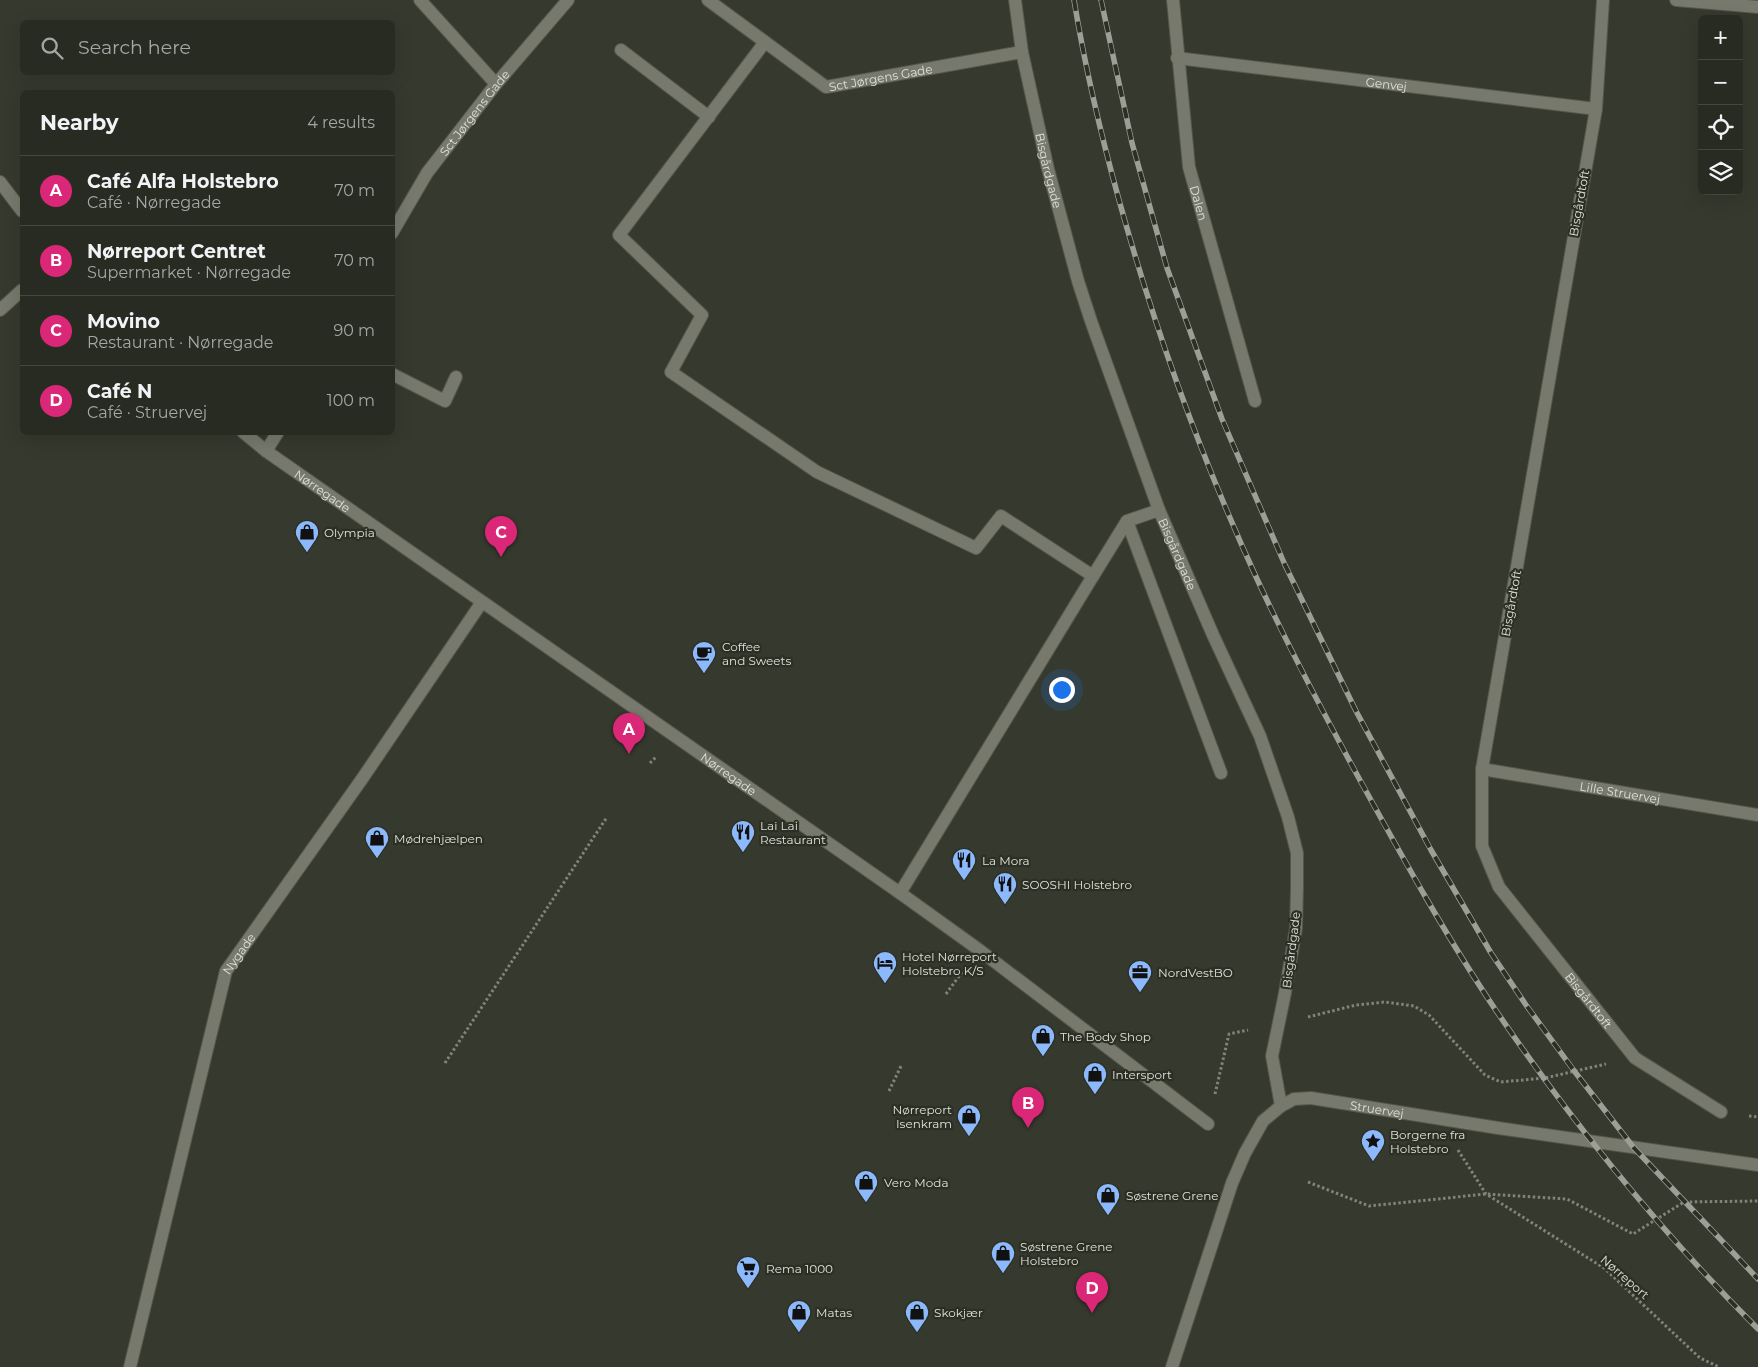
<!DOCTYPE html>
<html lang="en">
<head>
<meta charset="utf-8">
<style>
  :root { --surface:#282b22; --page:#30332a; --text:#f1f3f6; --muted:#a5a7a5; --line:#444740; --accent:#db2777 }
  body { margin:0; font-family:Montserrat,sans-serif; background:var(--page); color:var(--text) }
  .controls { position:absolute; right:15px; top:15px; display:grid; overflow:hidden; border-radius:8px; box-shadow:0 5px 20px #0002 }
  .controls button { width:45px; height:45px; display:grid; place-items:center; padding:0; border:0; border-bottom:1px solid var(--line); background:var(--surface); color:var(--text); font:25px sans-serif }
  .you { position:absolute; left:1061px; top:689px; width:18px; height:18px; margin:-12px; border:4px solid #fff; border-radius:50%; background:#1a73e8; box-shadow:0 0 0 8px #1a73e833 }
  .badge { display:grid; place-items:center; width:32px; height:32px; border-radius:50%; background:var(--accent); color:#fff; font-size:16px; font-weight:700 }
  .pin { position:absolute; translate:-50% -41px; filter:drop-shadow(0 1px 2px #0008) }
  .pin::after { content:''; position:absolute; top:26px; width:18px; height:15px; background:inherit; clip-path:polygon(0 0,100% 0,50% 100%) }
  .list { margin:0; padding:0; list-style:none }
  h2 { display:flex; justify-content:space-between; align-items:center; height:65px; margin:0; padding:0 20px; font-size:21px }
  h2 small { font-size:16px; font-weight:400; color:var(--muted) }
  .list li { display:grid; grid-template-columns:32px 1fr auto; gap:15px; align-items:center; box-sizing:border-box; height:70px; padding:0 20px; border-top:1px solid var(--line) }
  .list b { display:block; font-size:19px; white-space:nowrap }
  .list p { margin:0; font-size:16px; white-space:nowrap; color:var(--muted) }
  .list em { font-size:16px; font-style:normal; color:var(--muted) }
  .icon { flex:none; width:28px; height:28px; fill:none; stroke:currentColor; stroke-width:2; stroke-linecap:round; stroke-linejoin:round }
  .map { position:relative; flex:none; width:1758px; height:1367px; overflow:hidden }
  .search { position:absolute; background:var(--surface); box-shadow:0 5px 20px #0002; left:20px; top:20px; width:375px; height:55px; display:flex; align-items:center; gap:12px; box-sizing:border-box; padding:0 18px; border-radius:8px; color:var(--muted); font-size:19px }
  .panel { position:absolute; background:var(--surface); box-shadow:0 5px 20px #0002; left:20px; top:90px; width:375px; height:345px; border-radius:8px }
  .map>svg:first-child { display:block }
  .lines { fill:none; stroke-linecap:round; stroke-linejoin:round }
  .minor-casing { stroke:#54564c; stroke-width:14 }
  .path { stroke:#81847a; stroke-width:3; stroke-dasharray:2.5 2.5; stroke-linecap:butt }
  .minor { stroke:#76796c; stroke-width:12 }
  .rail-casing { stroke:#9d9f96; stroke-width:5.5 }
  .rail { stroke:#2c2f23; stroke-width:4; stroke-dasharray:11; stroke-linecap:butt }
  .labels { text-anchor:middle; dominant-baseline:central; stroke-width:4.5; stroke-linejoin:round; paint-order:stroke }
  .street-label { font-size:12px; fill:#dfe1da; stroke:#2c2f23 }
  .poi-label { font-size:12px; fill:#dfe1da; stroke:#2c2f23; text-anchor:start }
</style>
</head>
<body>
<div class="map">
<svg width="1758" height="1367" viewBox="0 0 1758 1367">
  <rect width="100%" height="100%" fill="#36392d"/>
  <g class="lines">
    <g class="minor-casing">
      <g id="minor">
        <polyline points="420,0 496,84"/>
        <path id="s1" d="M708,0L826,87L1022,52"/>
        <path id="s2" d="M1015,0L1022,52L1048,169L1078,281L1091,321L1159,510L1213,635L1260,736L1288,817L1297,853V888L1296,928L1285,993L1272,1056L1281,1106"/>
        <path id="s3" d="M1173,0L1189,167L1255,401"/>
        <path id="s4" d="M1603,0L1596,109L1482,769V846L1499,887L1635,1058L1721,1112"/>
        <polyline points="1676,0 1758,7"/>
        <polyline points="765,42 619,235 702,315 671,372 817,472 976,548 1001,516 1093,576 1127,521 1159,510"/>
        <polyline points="621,50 709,117"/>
        <path id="s5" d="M1177,58L1596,109"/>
        <polyline points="0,182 22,211"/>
        <path id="s6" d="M392,233L427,173L496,84L568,0"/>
        <polyline points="0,310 22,290"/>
        <polyline points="392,374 445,401 456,377"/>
        <path id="s7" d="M243,432L266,451L900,893L978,949L1208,1124"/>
        <polyline points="266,451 278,432"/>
        <polyline points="1127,521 1221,773"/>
        <path id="s8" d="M1482,769L1758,815"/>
        <polyline points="900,893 1093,576"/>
        <path id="s9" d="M130,1367L226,971L362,779L482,602"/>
        <path id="s10" d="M1172,1367L1232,1183L1245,1153L1263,1121L1281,1106L1294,1099L1311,1098L1498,1128L1758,1165"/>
      </g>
    </g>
    <g class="path">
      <polyline points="650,763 656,757"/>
      <polyline points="946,994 962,972"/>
      <polyline points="1308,1017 1356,1005 1385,1002 1414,1006 1429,1015 1485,1075 1501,1082 1545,1078 1606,1064"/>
      <polyline points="445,1063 607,817"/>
      <polyline points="889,1091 902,1064"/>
      <polyline points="1215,1094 1229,1034 1248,1030"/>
      <polyline points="1749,1116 1758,1117"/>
      <polyline points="1458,1150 1486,1194 1604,1268 1700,1358 1719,1367"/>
      <polyline points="1308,1182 1369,1206 1486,1194 1567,1199 1633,1234 1684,1202 1758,1201"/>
    </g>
    <use href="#minor" class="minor"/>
    <g class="rail-casing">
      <g id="rail">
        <path d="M1074,0C1085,67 1101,135 1119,200C1155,330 1201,457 1257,579C1289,648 1325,716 1361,782C1404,860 1447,938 1497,1012C1574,1125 1661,1232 1758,1329"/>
        <polyline points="1101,0 1132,143 1167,268 1222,419 1285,565 1356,711 1431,850 1491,953 1526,1005 1575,1072 1634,1148 1758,1279"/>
      </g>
    </g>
    <use href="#rail" class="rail"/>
  </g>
  <defs>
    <g id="shop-pin" transform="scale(1.25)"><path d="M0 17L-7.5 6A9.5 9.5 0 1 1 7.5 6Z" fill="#8bb9fc" stroke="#2c2f23"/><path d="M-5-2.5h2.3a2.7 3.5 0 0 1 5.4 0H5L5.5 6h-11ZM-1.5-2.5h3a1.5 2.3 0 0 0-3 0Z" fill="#111"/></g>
    <g id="cafe-pin" transform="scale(1.25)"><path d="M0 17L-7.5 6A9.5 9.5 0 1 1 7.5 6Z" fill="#8bb9fc" stroke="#2c2f23"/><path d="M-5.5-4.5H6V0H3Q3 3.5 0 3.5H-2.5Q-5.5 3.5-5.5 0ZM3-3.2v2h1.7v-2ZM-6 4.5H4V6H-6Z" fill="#111"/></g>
    <g id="restaurant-pin" transform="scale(1.25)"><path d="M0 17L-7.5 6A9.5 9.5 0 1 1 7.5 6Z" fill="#8bb9fc" stroke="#2c2f23"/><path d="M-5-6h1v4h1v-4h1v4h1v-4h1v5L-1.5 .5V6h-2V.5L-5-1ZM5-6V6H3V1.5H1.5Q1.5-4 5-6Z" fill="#111"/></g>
    <g id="hotel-pin" transform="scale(1.25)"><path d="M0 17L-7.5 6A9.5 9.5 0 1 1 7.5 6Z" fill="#8bb9fc" stroke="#2c2f23"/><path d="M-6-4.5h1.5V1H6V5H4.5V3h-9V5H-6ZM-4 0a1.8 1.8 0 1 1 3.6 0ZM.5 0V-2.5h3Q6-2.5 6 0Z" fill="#111"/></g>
    <g id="office-pin" transform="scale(1.25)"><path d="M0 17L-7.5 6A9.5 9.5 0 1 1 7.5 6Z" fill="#8bb9fc" stroke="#2c2f23"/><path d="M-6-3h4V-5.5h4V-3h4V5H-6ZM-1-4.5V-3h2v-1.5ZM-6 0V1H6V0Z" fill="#111"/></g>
    <g id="sight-pin" transform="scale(1.25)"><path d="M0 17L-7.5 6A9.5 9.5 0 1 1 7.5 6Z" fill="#8bb9fc" stroke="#2c2f23"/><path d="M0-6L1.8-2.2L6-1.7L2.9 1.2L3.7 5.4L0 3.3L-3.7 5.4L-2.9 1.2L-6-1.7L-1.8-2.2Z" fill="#111"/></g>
    <g id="supermarket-pin" transform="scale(1.25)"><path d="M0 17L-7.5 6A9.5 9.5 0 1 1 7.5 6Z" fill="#8bb9fc" stroke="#2c2f23"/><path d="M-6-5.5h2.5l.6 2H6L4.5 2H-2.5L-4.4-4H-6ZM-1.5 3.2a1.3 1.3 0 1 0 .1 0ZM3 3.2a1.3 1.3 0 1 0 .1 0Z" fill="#111"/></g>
  </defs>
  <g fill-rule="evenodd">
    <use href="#shop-pin" x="307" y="532"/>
    <use href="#cafe-pin" x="704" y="653"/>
    <use href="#restaurant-pin" x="743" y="832"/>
    <use href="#shop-pin" x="377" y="838"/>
    <use href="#restaurant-pin" x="964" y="860"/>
    <use href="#restaurant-pin" x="1005" y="884"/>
    <use href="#hotel-pin" x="885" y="963"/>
    <use href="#office-pin" x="1140" y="972"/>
    <use href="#shop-pin" x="1043" y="1036"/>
    <use href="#shop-pin" x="1095" y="1074"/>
    <use href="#shop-pin" x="969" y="1116"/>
    <use href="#sight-pin" x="1373" y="1141"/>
    <use href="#shop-pin" x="866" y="1182"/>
    <use href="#shop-pin" x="1108" y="1195"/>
    <use href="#shop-pin" x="1003" y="1253"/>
    <use href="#supermarket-pin" x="748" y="1268"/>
    <use href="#shop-pin" x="799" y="1312"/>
    <use href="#shop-pin" x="917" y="1312"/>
  </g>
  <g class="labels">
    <g class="street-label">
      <text stroke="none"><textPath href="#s1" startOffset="202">Sct Jørgens Gade</textPath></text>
      <text stroke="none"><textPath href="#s5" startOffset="211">Genvej</textPath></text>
      <text stroke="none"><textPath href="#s6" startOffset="146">Sct Jørgens Gade</textPath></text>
      <text stroke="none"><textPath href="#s2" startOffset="174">Bisgårdgade</textPath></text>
      <text stroke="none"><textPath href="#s3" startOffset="205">Dalen</textPath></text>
      <text transform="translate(1579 203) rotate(-80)">Bisgårdtoft</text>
      <text stroke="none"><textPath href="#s7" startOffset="99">Nørregade</textPath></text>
      <text stroke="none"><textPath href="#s2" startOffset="579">Bisgårdgade</textPath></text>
      <text transform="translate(1511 603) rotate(-80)">Bisgårdtoft</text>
      <text stroke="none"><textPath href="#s7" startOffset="594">Nørregade</textPath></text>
      <text stroke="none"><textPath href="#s8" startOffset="140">Lille Struervej</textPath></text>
      <text transform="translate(1291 950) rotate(-83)">Bisgårdgade</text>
      <text stroke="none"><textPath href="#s9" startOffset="429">Nygade</textPath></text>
      <text stroke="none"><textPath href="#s4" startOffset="1045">Bisgårdtoft</textPath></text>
      <text stroke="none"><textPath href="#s10" startOffset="385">Struervej</textPath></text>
      <text transform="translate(1625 1277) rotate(41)">Nørreport</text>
    </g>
    <g class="poi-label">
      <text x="324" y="532">Olympia</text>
      <text x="722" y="646">Coffee<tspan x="722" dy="14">and Sweets</tspan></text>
      <text x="760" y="825">Lai Lai<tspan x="760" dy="14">Restaurant</tspan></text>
      <text x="394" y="838">Mødrehjælpen</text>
      <text x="982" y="860">La Mora</text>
      <text x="1022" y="884">SOOSHI Holstebro</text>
      <text x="902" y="956">Hotel Nørreport<tspan x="902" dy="14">Holstebro K/S</tspan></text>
      <text x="1158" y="972">NordVestBO</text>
      <text x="1060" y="1036">The Body Shop</text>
      <text x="1112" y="1074">Intersport</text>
      <text x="952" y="1109" text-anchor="end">Nørreport<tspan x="952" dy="14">Isenkram</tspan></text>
      <text x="1390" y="1134">Borgerne fra<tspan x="1390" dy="14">Holstebro</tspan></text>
      <text x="884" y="1182">Vero Moda</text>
      <text x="1126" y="1195">Søstrene Grene</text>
      <text x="1020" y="1246">Søstrene Grene<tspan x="1020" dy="14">Holstebro</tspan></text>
      <text x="766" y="1268">Rema 1000</text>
      <text x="816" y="1312">Matas</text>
      <text x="934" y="1312">Skokjær</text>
    </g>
  </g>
</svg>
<div class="controls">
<button>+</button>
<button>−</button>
<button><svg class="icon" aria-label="locate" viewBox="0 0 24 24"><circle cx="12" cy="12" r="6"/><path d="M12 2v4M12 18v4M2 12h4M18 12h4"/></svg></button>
<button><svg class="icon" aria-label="layers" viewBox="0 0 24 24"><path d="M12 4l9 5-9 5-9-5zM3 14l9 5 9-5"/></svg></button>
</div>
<div class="you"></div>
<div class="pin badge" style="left:629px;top:754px">A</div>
<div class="pin badge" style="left:1028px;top:1128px">B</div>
<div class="pin badge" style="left:501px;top:557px">C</div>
<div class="pin badge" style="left:1092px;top:1313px">D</div>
<div class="search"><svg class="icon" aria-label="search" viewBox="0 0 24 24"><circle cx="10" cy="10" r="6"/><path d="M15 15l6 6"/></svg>Search here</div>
<section class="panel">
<h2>Nearby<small>4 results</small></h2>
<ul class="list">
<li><span class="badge">A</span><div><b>Café Alfa Holstebro</b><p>Café · Nørregade</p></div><em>70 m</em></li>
<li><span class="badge">B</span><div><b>Nørreport Centret</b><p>Supermarket · Nørregade</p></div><em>70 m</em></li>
<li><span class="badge">C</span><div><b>Movino</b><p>Restaurant · Nørregade</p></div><em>90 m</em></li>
<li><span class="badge">D</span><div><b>Café N</b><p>Café · Struervej</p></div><em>100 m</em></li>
</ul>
</section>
</div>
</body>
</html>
